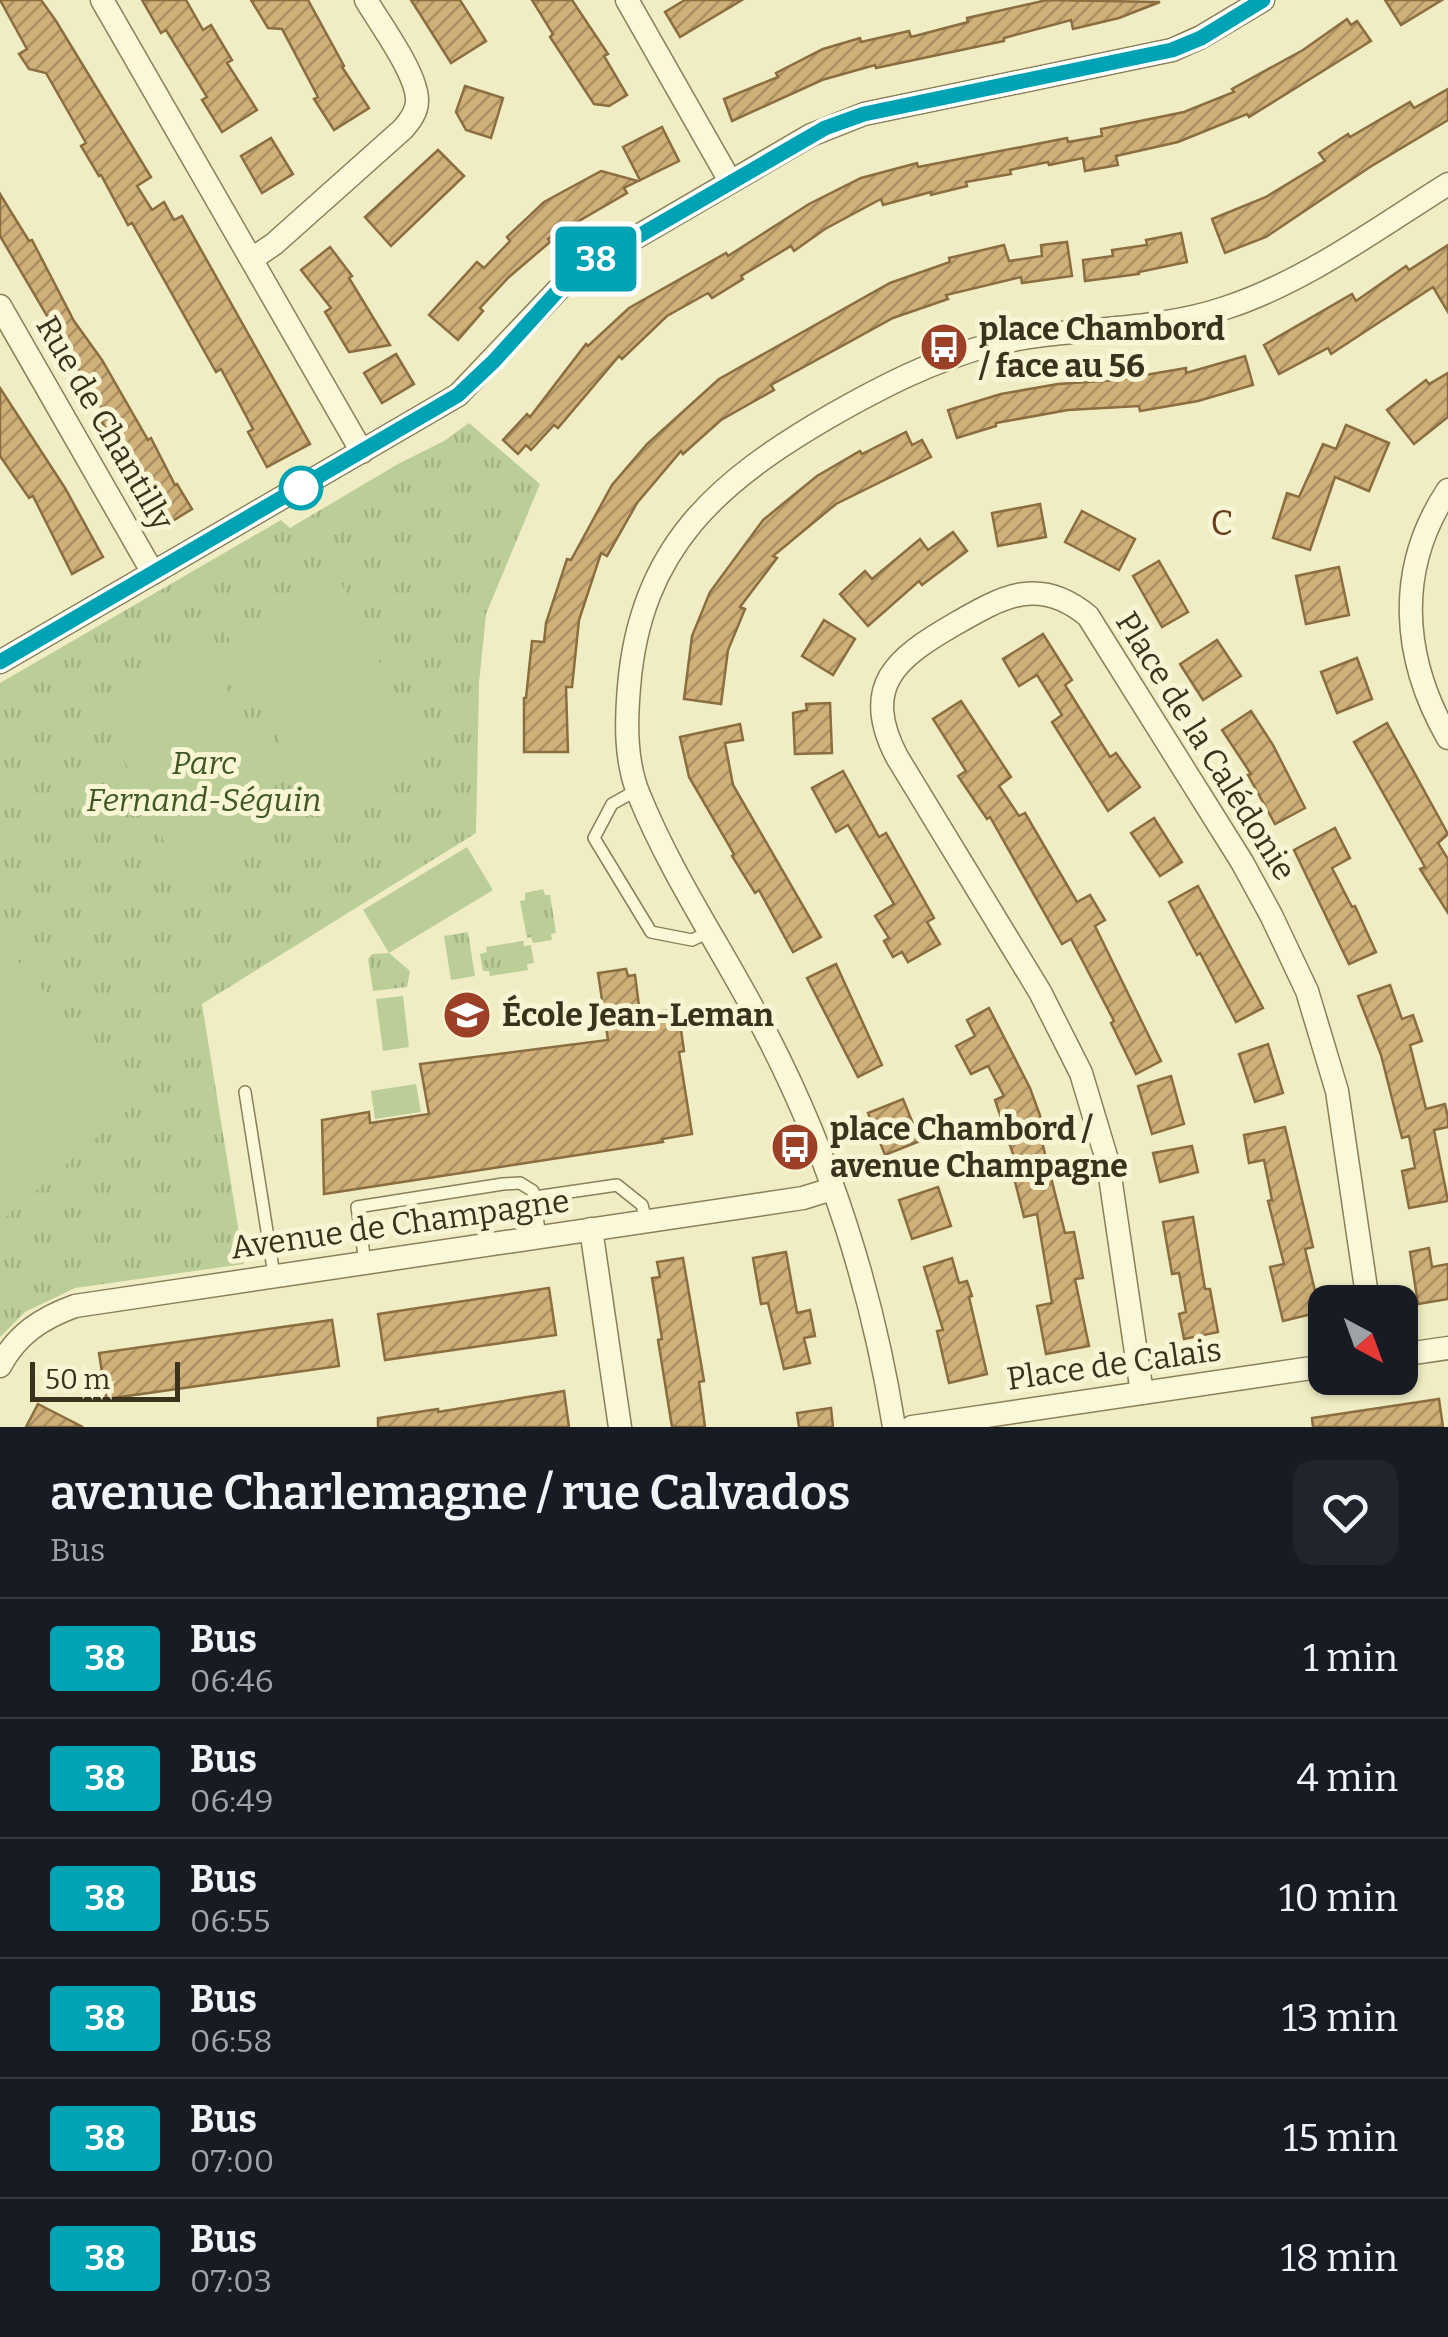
<!DOCTYPE html>
<html lang="en">
<head>
<meta charset="utf-8">
<style>
  body { margin:0; font-family:Bitter,serif; background:#20242c; color:#f1f3f6; height:100vh; display:flex; flex-direction:column; font-size:38px; white-space:nowrap }
  * { box-sizing:border-box; margin:0 }
  p { font-size:32px; color:#9ea1a6 }
  .icon { flex:none; width:55px; height:55px; fill:none; stroke:currentColor; stroke-width:2; stroke-linecap:round; stroke-linejoin:round }
  .map { position:relative; height:1427px; overflow:hidden }
  .side { display:flex; flex-direction:column; background:#171b24; flex:1 }
  .side>* { flex:none }
  .badge { padding:0 20px; border-radius:8px; font-size:35px; line-height:65px }
  .needle { width:65px; rotate:139deg }
  .tools { position:absolute; left:1308px; top:1285px; display:grid; gap:20px }
  .tools a { display:grid; place-items:center; width:110px; height:110px; border-radius:20px; background:#171b24; box-shadow:0 2px 8px #0004; font-size:50px }
  .scale { position:absolute; left:30px; bottom:25px; width:150px; box-sizing:border-box; padding-left:10px; border:5px solid #3b321e; border-top:0; font-size:28px; line-height:35px; white-space:nowrap; color:#3b321e; -webkit-text-stroke:8px #f7f5d4; paint-order:stroke }
  .map>.badge { position:absolute; translate:-50% -50%; box-shadow:0 0 0 5px #fff }
  .round { display:grid; place-items:center; flex:none; width:105px; height:105px; border-radius:20px; background:#20242c }
  .head { display:flex; align-items:center; justify-content:space-between; height:170px; padding:0 50px }
  h1 { font-size:48px; font-weight:600; line-height:75px }
  ul { padding:0; list-style:none }
  li { display:flex; align-items:center; gap:30px; height:120px; padding:0 50px; border-top:2px solid #363941 }
  li div { flex:1 }
  li b { display:block; font-size:38px }
  li em { font-style:normal }
  li .badge { min-width:110px; font-weight:700; text-align:center }
  .map>svg:first-child { display:block }
  .grass { fill:url(#grass-tufts) }
  .pitch { fill:#bcce97 }
  .building { fill:url(#building-hatch); stroke:#8b6e3f; stroke-width:2.5 }
  .lines { fill:none; stroke-linecap:round; stroke-linejoin:round }
  .lane-casing { stroke:#8b7f5a; stroke-width:14 }
  .street-casing { stroke:#8b7f5a; stroke-width:25 }
  .lane { stroke:#faf8d8; stroke-width:11 }
  .street { stroke:#faf8d8; stroke-width:22 }
  .line-casing { stroke:#fff; stroke-width:22 }
  .line { stroke:#00a3b4; stroke-width:15 }
  .stop-dot { fill:#fff; stroke:#00a3b4; stroke-width:5 }
  .labels { text-anchor:middle; dominant-baseline:central; stroke-width:10; stroke-linejoin:round; paint-order:stroke }
  .poi-label { font-size:32px; font-weight:bold; fill:#3b321e; stroke:#f7f5d4; text-anchor:start }
  .street-label { font-size:32px; fill:#3b321e; stroke:#f7f5d4 }
  .park-label { font-size:32px; font-style:italic; fill:#3f5824; stroke:#f7f5d4 }
  .neighbourhood-label { font-size:35px; letter-spacing:2.5px; fill:#693e1c; stroke:#f7f5d4 }
</style>
</head>
<body>
<div class="map">
<svg width="1448" height="1427" viewBox="0 0 1448 1427">
  <defs>
    <pattern id="grass-tufts" width="24" height="20" patternUnits="userSpaceOnUse" patternTransform="scale(2.5)"><rect width="24" height="20" fill="#bcce97"/><path d="M3 7l-1-3M5 7V3M7 7l1-3M15 17l-1-3M17 17v-4M19 17l1-3" fill="none" stroke="#a2b182"/></pattern>
    <pattern id="building-hatch" width="6" height="6" patternUnits="userSpaceOnUse" patternTransform="scale(2.5)"><rect width="6" height="6" fill="#cfb079"/><path d="M-1 1l2-2M0 6l6-6M5 7l2-2" fill="none" stroke="#a99063"/></pattern>
  </defs>
  <rect width="100%" height="100%" fill="#f0edc4"/>
  <g class="grass">
    <polygon points="469,423 540,484 486,614 479,683 476,833 202,1004 244,1264 75,1288 25,1312 0,1337 0,683 281,520 290,528 398,464 444,441"/>
    <polygon points="543,889 545,895 550,895 556,933 551,934 552,940 533,943 531,937 527,938 520,901 525,900 525,893"/>
    <polygon points="468,932 475,976 451,980 444,936"/>
    <polygon points="523,941 524,946 531,945 534,963 527,964 528,970 490,976 489,971 483,971 480,954 487,952 486,947"/>
    <polygon points="389,953 410,971 407,987 373,991 368,959 372,954"/>
  </g>
  <g class="pitch">
    <polygon points="339,579 426,757 314,812 227,634"/>
    <polygon points="206,646 293,824 182,878 95,701"/>
    <polygon points="467,847 493,890 389,953 363,910"/>
    <polygon points="0,941 139,1100 0,1222"/>
    <polygon points="403,996 409,1047 383,1051 376,999"/>
    <polygon points="416,1084 421,1112 375,1119 371,1091"/>
  </g>
  <g class="building">
    <polygon points="0,0 41,0 56,21 151,177 137,186 152,210 164,202 174,220 182,216 310,444 267,467 248,432 253,429 221,369 216,372 132,223 128,225 101,175 99,176 81,146 86,143 46,73 29,69 19,54 27,49"/>
    <polygon points="142,0 186,0 203,30 211,25 232,60 227,63 257,110 222,132 202,100 207,97 166,30 161,33"/>
    <polygon points="251,0 308,0 344,66 342,67 369,108 334,130 314,99 318,97 282,29 268,28"/>
    <polygon points="411,0 460,0 486,41 451,63"/>
    <polygon points="532,0 572,0 608,54 604,56 627,95 609,106 594,104 550,37 553,34"/>
    <polygon points="685,0 742,0 680,37 665,12"/>
    <polygon points="1047,0 1160,2 1119,18 1073,29 1071,20 1004,38 1004,41 876,68 875,65 822,80 732,121 724,99 778,77 776,73 823,49 860,38 861,42 909,31 911,37 968,22 967,18"/>
    <polygon points="1385,0 1442,0 1401,25"/>
    <polygon points="1347,19 1351,25 1357,21 1371,41 1249,117 1247,114 1178,142 1116,156 1118,165 1085,171 1083,158 1049,165 1048,162 1010,170 1011,174 966,182 967,186 931,195 931,192 883,205 881,199 825,229 794,251 791,246 741,276 743,279 712,298 708,293 667,316 622,359 619,356 558,428 554,425 531,450 526,445 518,454 503,440 527,414 530,417 586,344 588,346 629,308 726,253 728,256 809,204 861,178 917,163 918,167 1067,138 1068,142 1102,136 1101,129 1184,112 1234,92 1232,89 1303,50"/>
    <polygon points="465,86 503,98 491,138 466,130 456,112"/>
    <polygon points="1448,89 1448,120 1370,167 1266,237 1225,253 1212,219 1266,197 1325,161 1319,153 1348,134 1350,137 1410,102 1414,108"/>
    <polygon points="662,127 679,161 640,180 623,147"/>
    <polygon points="271,138 293,174 262,193 241,156"/>
    <polygon points="438,150 464,176 391,246 365,217"/>
    <polygon points="601,171 638,181 624,188 627,193 548,239 550,242 509,277 480,308 483,311 458,340 429,315 477,262 484,268 510,241 507,237 544,202"/>
    <polygon points="0,194 29,241 32,240 74,321 102,360 148,440 151,438 175,485 177,484 192,509 166,525 118,438 114,441 97,415 103,411 0,236"/>
    <polygon points="1181,233 1187,262 1139,272 1139,274 1085,281 1083,260 1113,256 1112,250 1147,245 1146,240"/>
    <polygon points="1067,242 1072,276 1022,283 1021,277 946,295 948,299 893,318 771,385 774,390 721,420 683,454 681,451 637,503 607,556 601,553 579,620 572,687 566,687 568,752 524,752 524,698 526,698 532,641 544,642 546,623 567,559 571,560 612,485 647,444 719,379 890,283 950,262 949,258 1004,245 1009,261 1042,256 1041,245"/>
    <polygon points="1448,245 1448,312 1433,287 1331,354 1328,348 1279,374 1264,345 1352,294 1356,301 1406,266 1409,270"/>
    <polygon points="330,247 352,276 349,278 390,345 349,352 325,312 331,308 301,270"/>
    <polygon points="396,354 414,384 382,403 364,373"/>
    <polygon points="1245,356 1253,385 1198,401 1140,411 1139,406 1068,410 996,423 996,426 957,438 948,410 1001,394 1058,384 1116,380 1186,368 1186,373"/>
    <polygon points="1448,373 1448,417 1414,444 1387,410 1426,380 1429,384"/>
    <polygon points="0,388 65,488 103,557 72,574 33,496 29,498 0,456"/>
    <polygon points="1346,425 1389,443 1369,491 1335,477 1310,550 1273,538 1287,493 1299,497 1323,444 1336,449"/>
    <polygon points="906,432 912,445 922,440 931,457 836,504 773,556 777,558 740,607 745,609 728,650 721,704 684,699 692,636 710,592 763,520 817,476 860,451 862,454"/>
    <polygon points="1040,504 1046,537 998,546 992,513"/>
    <polygon points="1082,511 1135,539 1119,570 1065,542"/>
    <polygon points="953,532 967,551 922,585 919,581 868,626 840,594 865,571 872,579 920,539 928,550"/>
    <polygon points="1159,561 1188,612 1162,627 1133,576"/>
    <polygon points="1339,567 1349,615 1306,624 1296,576"/>
    <polygon points="824,620 855,639 833,675 802,656"/>
    <polygon points="1043,634 1072,680 1065,685 1110,757 1116,753 1140,787 1108,811 1052,722 1062,715 1037,675 1019,686 1003,659"/>
    <polygon points="1217,640 1241,676 1203,700 1180,664"/>
    <polygon points="1357,658 1372,699 1337,713 1321,672"/>
    <polygon points="961,701 1011,777 999,786 1019,816 1025,813 1077,902 1090,895 1105,920 1095,926 1161,1061 1136,1074 1111,1023 1114,1021 1071,939 1062,944 990,817 987,819 958,776 966,771 933,719"/>
    <polygon points="830,703 832,753 795,754 793,713 807,710 806,704"/>
    <polygon points="1251,711 1273,745 1305,808 1275,824 1248,775 1251,774 1222,730"/>
    <polygon points="1387,723 1448,834 1438,843 1448,859 1448,913 1420,869 1425,867 1354,742"/>
    <polygon points="740,724 743,740 725,743 733,785 821,937 793,952 759,890 755,893 732,856 734,854 689,777 680,737"/>
    <polygon points="843,771 879,837 886,833 934,918 927,922 940,944 908,962 902,952 893,957 884,941 889,938 875,916 894,904 848,825 836,832 812,788"/>
    <polygon points="1154,818 1182,862 1160,876 1131,833"/>
    <polygon points="1335,828 1350,858 1332,868 1352,907 1355,906 1376,952 1349,964 1294,850"/>
    <polygon points="1198,886 1263,1008 1236,1022 1200,953 1197,955 1169,902"/>
    <polygon points="836,964 882,1065 858,1077 807,978"/>
    <polygon points="626,969 628,976 635,975 640,1014 678,1009 684,1051 679,1052 692,1134 662,1139 663,1142 324,1194 322,1120 369,1112 370,1123 429,1114 420,1064 608,1040 598,973"/>
    <polygon points="1390,985 1402,1019 1413,1015 1422,1041 1410,1045 1426,1109 1445,1104 1448,1118 1448,1127 1434,1130 1448,1201 1409,1208 1402,1171 1415,1168 1409,1136 1402,1138 1381,1055 1358,996"/>
    <polygon points="989,1008 1030,1088 1046,1132 1040,1134 1065,1233 1074,1232 1083,1278 1075,1279 1089,1346 1046,1354 1037,1306 1052,1303 1037,1214 1024,1217 1012,1170 1018,1169 995,1100 1004,1096 988,1066 971,1074 956,1046 975,1036 967,1020"/>
    <polygon points="1268,1044 1283,1093 1255,1102 1239,1054"/>
    <polygon points="1171,1076 1184,1124 1152,1134 1138,1086"/>
    <polygon points="903,1099 920,1141 885,1155 868,1113"/>
    <polygon points="1285,1127 1313,1247 1305,1249 1320,1312 1283,1321 1270,1267 1284,1264 1268,1201 1272,1200 1264,1160 1249,1163 1244,1135"/>
    <polygon points="1192,1146 1198,1172 1160,1182 1153,1153"/>
    <polygon points="938,1187 951,1226 912,1239 899,1200"/>
    <polygon points="1193,1217 1205,1289 1210,1289 1218,1332 1184,1339 1179,1314 1186,1312 1179,1273 1172,1274 1163,1222"/>
    <polygon points="1429,1248 1432,1267 1448,1264 1448,1299 1418,1304 1410,1252"/>
    <polygon points="786,1252 797,1313 810,1310 815,1336 804,1338 810,1363 784,1369 768,1303 761,1304 753,1258"/>
    <polygon points="683,1258 704,1381 699,1382 705,1427 672,1427 658,1340 662,1339 652,1278 660,1277 657,1262"/>
    <polygon points="952,1258 959,1283 967,1281 972,1296 969,1297 987,1374 949,1383 937,1331 943,1330 924,1267"/>
    <polygon points="549,1288 556,1335 385,1360 378,1314"/>
    <polygon points="332,1320 339,1366 106,1399 99,1353"/>
    <polygon points="564,1391 569,1427 378,1427 378,1418 438,1409 438,1412"/>
    <polygon points="1439,1399 1443,1427 1313,1427 1312,1418"/>
    <polygon points="38,1404 83,1427 26,1427"/>
    <polygon points="831,1408 833,1427 799,1427 797,1413"/>
  </g>
  <g class="lines">
    <g class="lane-casing">
      <g id="lane">
        <polyline points="637,790 612,804 594,838 651,932 692,940 711,931"/>
        <polyline points="245,1092 274,1275"/>
        <polyline points="535,1197 617,1185 642,1205 646,1220"/>
        <polyline points="365,1262 357,1207 503,1184 520,1183 533,1191 540,1236"/>
      </g>
    </g>
    <g class="street-casing">
      <g id="street">
        <polyline points="102,0 362,452"/>
        <polyline points="627,0 730,181"/>
        <path d="M252,259L274,244L403,129C410,121 417,112 417,101C418,75 380,24 366,0"/>
        <polyline points="0,306 153,573"/>
        <path d="M1448,490C1395,569 1402,658 1448,738"/>
        <polyline points="0,662 458,395 573,274 811,135 864,114 1172,50 1201,37 1263,0"/>
        <polyline points="591,1229 620,1427"/>
        <polyline points="1400,1355 1448,1348"/>
        <path d="M0,1366C17,1334 42,1318 75,1306L803,1198L832,1189"/>
        <path d="M1142,1393L1108,1163L1081,1073L1040,992L897,757C860,686 896,658 955,624C1002,597 1039,575 1088,616L1242,862L1271,915L1307,991L1337,1091L1368,1302"/>
        <path d="M894,1427C873,1293 830,1157 768,1037C727,956 673,879 639,795C625,761 626,722 629,687C640,547 718,481 832,415C883,386 934,360 990,345C1068,325 1148,334 1225,308C1305,282 1376,229 1448,184"/>
        <polyline points="912,1427 1325,1366"/>
      </g>
    </g>
    <use href="#lane" class="lane"/>
    <use href="#street" class="street"/>
  </g>
  <g class="lines">
    <g class="line-casing">
      <polyline id="line" points="0,662 458,395 494,361 573,274 825,128 864,114 1172,50 1201,38 1263,0"/>
    </g>
    <use href="#line" class="line"/>
  </g>
  <defs>
    <g id="bus-disc" transform="scale(2.5)"><circle r="9.5" fill="#9c4127" stroke="#f7f5d4"/><path d="M-5-6H5V4H4V6H2V4H-2V6H-4V4H-5ZM-3.5-4V0h7V-4ZM-3.5 1.2v1.5H-2V1.2ZM2 1.2v1.5H3.5V1.2Z" fill="#fff"/></g>
    <g id="school-disc" transform="scale(2.5)"><circle r="9.5" fill="#9c4127" stroke="#f7f5d4"/><path d="M0-5L7-2L0 1L-7-2ZM-4 1L0 2.5L4 1V4Q0 6-4 4Z" fill="#fff"/></g>
  </defs>
  <g fill-rule="evenodd">
    <use href="#bus-disc" x="944" y="347"/>
    <use href="#school-disc" x="467" y="1015"/>
    <use href="#bus-disc" x="795" y="1147"/>
  </g>
  <circle class="stop-dot" cx="301" cy="488" r="20"/>
  <g class="labels">
    <g class="poi-label">
      <text x="979" y="329">place Chambord<tspan x="979" dy="37">/ face au 56</tspan></text>
      <text x="502" y="1015">École Jean-Leman</text>
      <text x="830" y="1129">place Chambord /<tspan x="830" dy="37">avenue Champagne</tspan></text>
    </g>
    <g class="street-label">
      <text transform="translate(105 423) rotate(60)">Rue de Chantilly</text>
      <text transform="translate(1206 746) rotate(58)">Place de la Calédonie</text>
      <text transform="translate(400 1224) rotate(-8)">Avenue de Champagne</text>
      <text transform="translate(1114 1364) rotate(-8)">Place de Calais</text>
    </g>
    <g class="park-label">
      <text x="204" y="763">Parc<tspan x="204" dy="37">Fernand-Séguin</tspan></text>
    </g>
    <g class="neighbourhood-label">
      <text x="1223" y="523">C</text>
    </g>
  </g>
</svg>
<div class="tools">
<a><svg class="needle" viewBox="-14 -14 28 28"><path d="M0-13l5 13h-10z" fill="#e53935"/><path d="M0 13l5-13h-10z" fill="#9ea1a6"/></svg></a>
</div>
<div class="scale">50 m</div>
<b class="badge" style="left:596px;top:259px;background:#00a3b4;color:#fff">38</b>
</div>
<section class="side">
<div class="head"><div><h1>avenue Charlemagne / rue Calvados</h1><p>Bus</p></div><a class="round"><svg class="icon" aria-label="heart" viewBox="0 0 24 24"><path d="M12 20l-8-8c-3-5 5-10 8-4 3-6 11-1 8 4z"/></svg></a></div>
<ul>
<li><span class="badge" style="background:#00a3b4;color:#fff">38</span><div><b>Bus</b><p>06:46</p></div><em>1 min</em></li>
<li><span class="badge" style="background:#00a3b4;color:#fff">38</span><div><b>Bus</b><p>06:49</p></div><em>4 min</em></li>
<li><span class="badge" style="background:#00a3b4;color:#fff">38</span><div><b>Bus</b><p>06:55</p></div><em>10 min</em></li>
<li><span class="badge" style="background:#00a3b4;color:#fff">38</span><div><b>Bus</b><p>06:58</p></div><em>13 min</em></li>
<li><span class="badge" style="background:#00a3b4;color:#fff">38</span><div><b>Bus</b><p>07:00</p></div><em>15 min</em></li>
<li><span class="badge" style="background:#00a3b4;color:#fff">38</span><div><b>Bus</b><p>07:03</p></div><em>18 min</em></li>
</ul>
</section>
</body>
</html>
